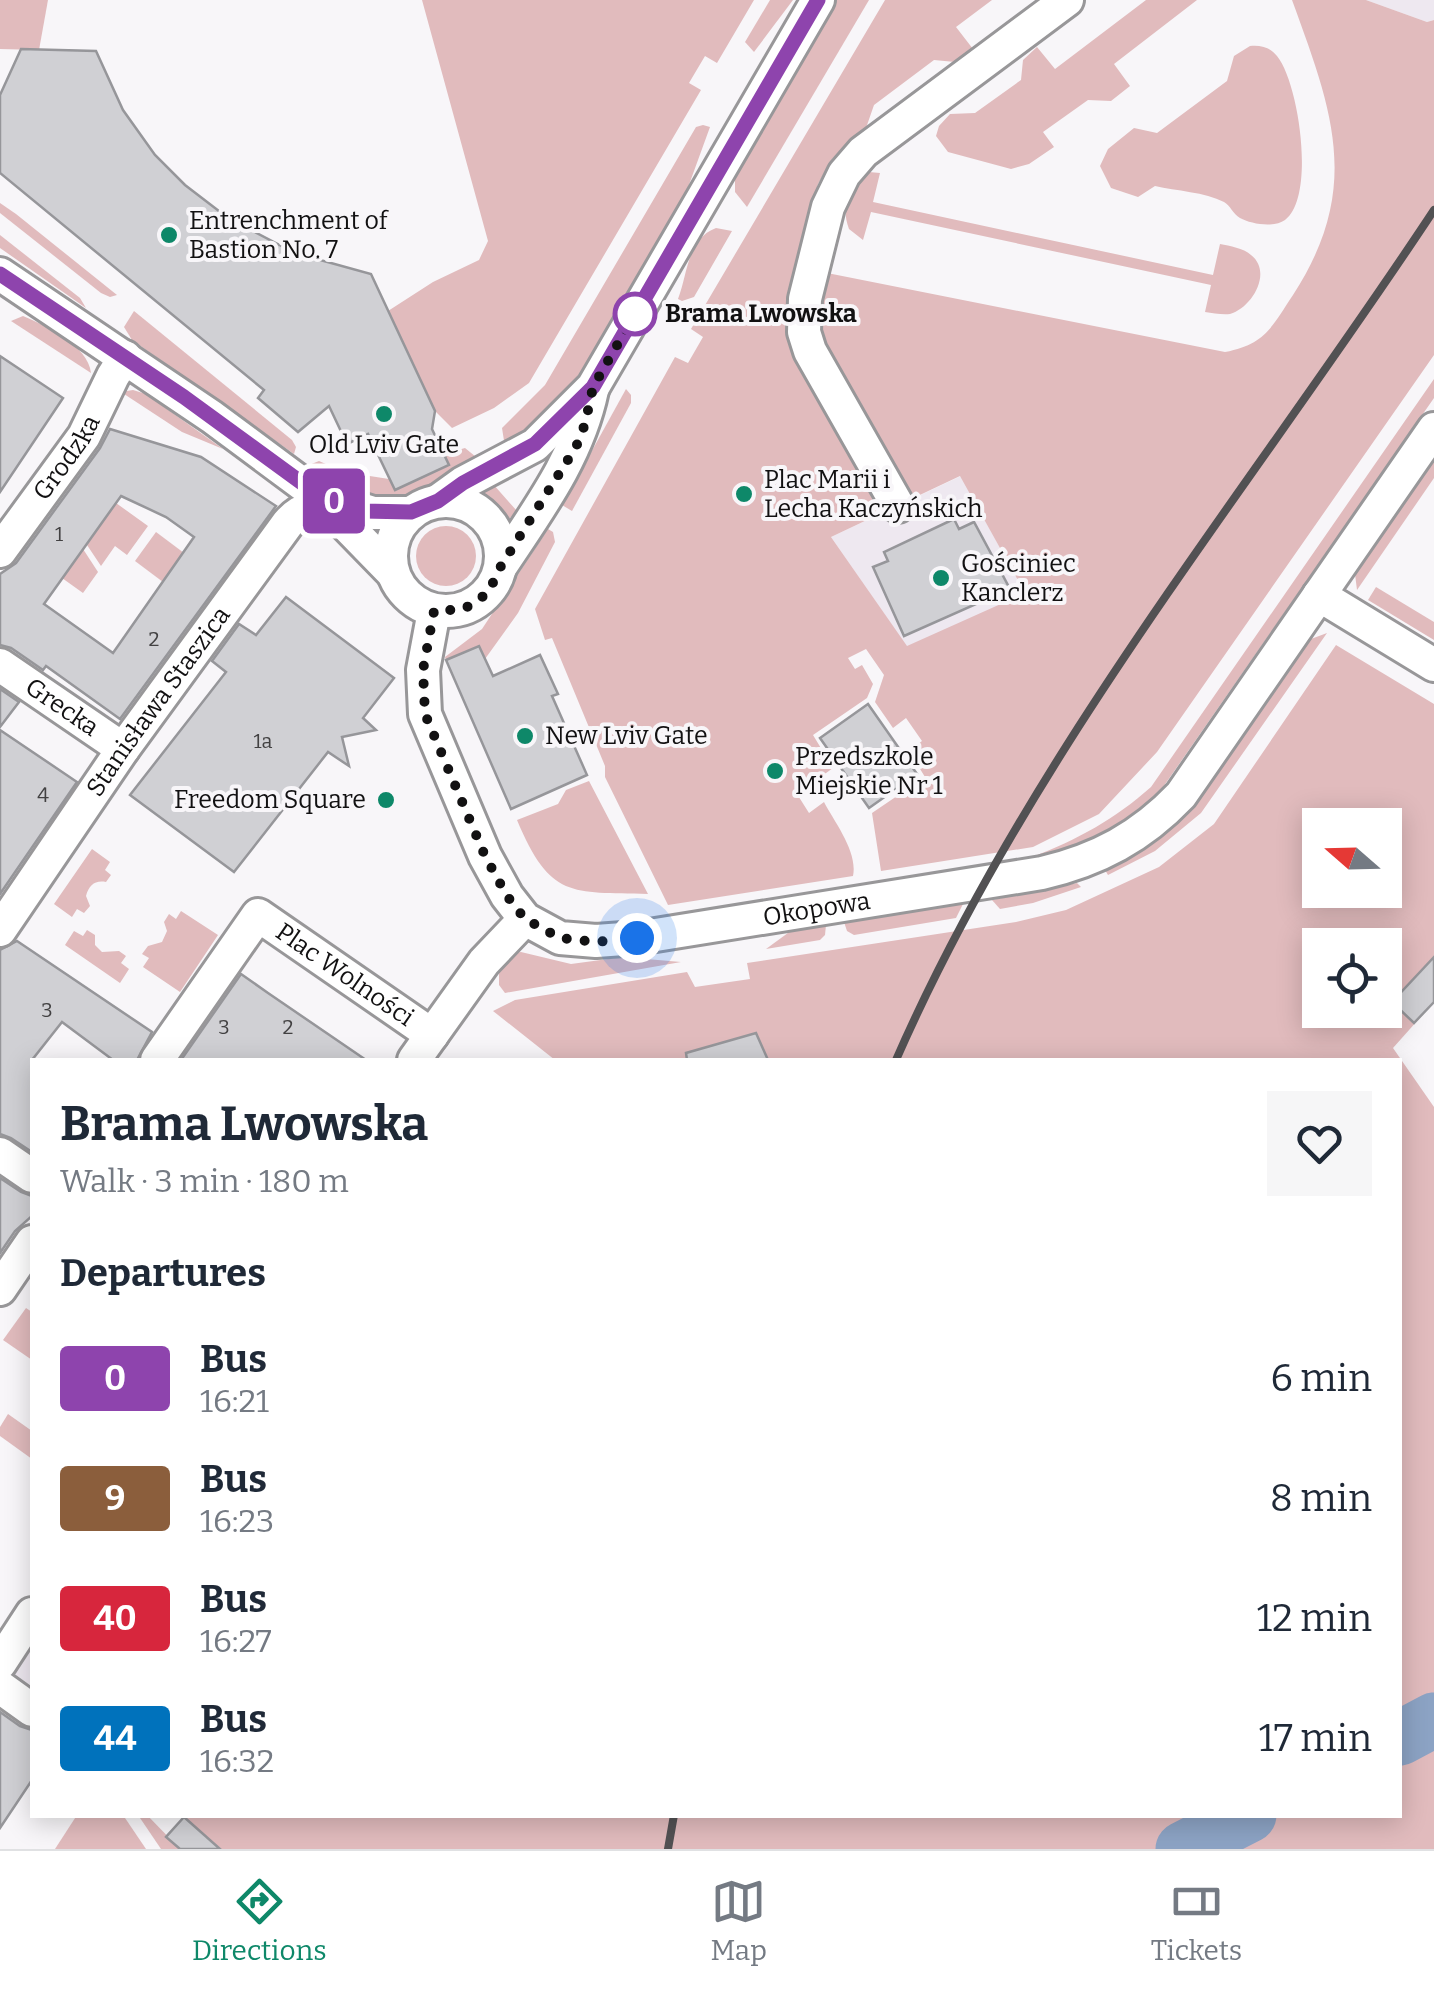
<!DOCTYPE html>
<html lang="en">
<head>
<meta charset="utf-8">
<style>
  body { margin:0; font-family:Bitter,serif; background:#f6f6f7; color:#1f2937; height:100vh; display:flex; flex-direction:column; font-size:38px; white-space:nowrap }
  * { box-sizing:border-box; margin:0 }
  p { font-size:32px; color:#747a83 }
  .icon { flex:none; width:55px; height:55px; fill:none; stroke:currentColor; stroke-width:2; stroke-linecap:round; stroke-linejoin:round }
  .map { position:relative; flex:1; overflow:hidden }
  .panel { position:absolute; left:30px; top:1058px; width:1372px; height:760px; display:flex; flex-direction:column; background:#fff; border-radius:0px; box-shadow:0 5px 25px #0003 }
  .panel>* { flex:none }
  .badge { padding:0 20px; border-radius:8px; font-size:35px; line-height:65px }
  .needle { width:65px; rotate:290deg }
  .controls { position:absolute; left:1302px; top:808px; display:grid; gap:20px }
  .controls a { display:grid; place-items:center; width:100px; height:100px; border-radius:0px; background:#fff; box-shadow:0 5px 25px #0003; font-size:50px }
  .you { position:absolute; width:50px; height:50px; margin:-25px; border:8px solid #fff; border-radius:50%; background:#1a73e8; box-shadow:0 0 0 15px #1a73e833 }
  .map>.badge { position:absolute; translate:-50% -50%; box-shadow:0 0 0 5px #fff }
  h2 { padding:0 30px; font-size:38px; line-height:90px }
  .round { display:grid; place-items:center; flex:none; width:105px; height:105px; border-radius:0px; background:#f6f6f7 }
  .overview { display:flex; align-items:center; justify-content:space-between; height:170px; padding:0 30px }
  h1 { font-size:48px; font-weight:700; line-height:75px }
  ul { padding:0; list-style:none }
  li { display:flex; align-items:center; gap:30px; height:120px; padding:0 30px }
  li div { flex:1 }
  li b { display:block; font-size:38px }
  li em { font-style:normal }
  li .badge { min-width:110px; font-weight:700; text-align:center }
  .menu { display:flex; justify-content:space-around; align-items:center; height:140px; border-top:2px solid #e0e1e3; background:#fff; font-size:28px; color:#747a83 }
  .menu a { display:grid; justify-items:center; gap:5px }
  .menu .current { color:#0e8869 }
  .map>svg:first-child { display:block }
  .built { fill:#eee8f0 }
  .green { fill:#e1bbbd; fill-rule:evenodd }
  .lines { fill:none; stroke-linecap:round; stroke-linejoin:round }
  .river { stroke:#8ca3c4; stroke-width:55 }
  .building { fill:#d0d0d4; stroke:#96969a; stroke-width:2.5; fill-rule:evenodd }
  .minor-casing { stroke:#989799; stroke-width:38 }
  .minor { stroke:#fff; stroke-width:32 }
  .rail { stroke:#525153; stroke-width:8 }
  .line-casing { stroke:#fff; stroke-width:22 }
  .line { stroke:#8e44ad; stroke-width:15 }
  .walk { stroke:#121112; stroke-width:10; stroke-dasharray:0 18 }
  .poi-dot { fill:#0e8869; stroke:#f8f6f9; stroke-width:4 }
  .stop-dot { fill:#fff; stroke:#8e44ad; stroke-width:5 }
  .labels { text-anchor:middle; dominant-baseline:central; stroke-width:8; stroke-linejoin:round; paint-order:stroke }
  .number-label { font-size:20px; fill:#424142 }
  .poi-label { font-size:25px; fill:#121112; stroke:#f8f6f9; text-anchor:start }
  .stop-label { font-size:25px; font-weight:bold; fill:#121112; stroke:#f8f6f9; text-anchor:start }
  .street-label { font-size:25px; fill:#121112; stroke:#f8f6f9 }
</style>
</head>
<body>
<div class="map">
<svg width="1434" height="1849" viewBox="0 0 1434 1849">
  <rect width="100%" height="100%" fill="#f8f6f9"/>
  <g class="built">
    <polygon points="1366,0 1434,0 1434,20 1427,22"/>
    <polygon points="961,476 1025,594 907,647 831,537"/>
    <polygon points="32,1639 32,1686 10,1671"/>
  </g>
  <g class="green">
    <polygon points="0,0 48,0 39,50 0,49"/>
    <polygon points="422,0 754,0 717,63 705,56 689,83 701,90 529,383 494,408 452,428 435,411 388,311 433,282 479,260 488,241"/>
    <polygon points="770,0 793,0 754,52 745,42"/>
    <polygon points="837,0 869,0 747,207 735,192 735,174"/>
    <path d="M885,0H992L956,27L973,49L955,62L934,60L874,105L866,128L832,159L818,184L797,267L1225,352C1265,344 1271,328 1293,295C1363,187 1332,110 1292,0H1366L1427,22L1434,20V355L1157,752L1099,814L1033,847L881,871L872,813L925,777L909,751L922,741L906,718L893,728L875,702L884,675L866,649L848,658L855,669L862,665L873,684L867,698L813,735L833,768L797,794L809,813L824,802C835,823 858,852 853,876L668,905L605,777V766L552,638L545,640L535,609L675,357L688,363L703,337L691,329ZM960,476L1025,593L907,646L831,537Z"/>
    <polygon points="1146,0 1197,0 1114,64 1130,86 1111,101 1088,100 1043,132 1054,147 1029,164 1011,169 948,152 936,136 939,126 950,114 975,113 1021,80 1023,60 1037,47 1055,69"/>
    <path d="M1250,46C1260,45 1270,47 1277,56C1299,83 1316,197 1285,220C1274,228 1251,224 1240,218C1233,214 1230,205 1224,202C1205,192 1176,191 1155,186L1138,197L1111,188L1100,166L1108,149L1134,128L1157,133L1227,81L1234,56Z"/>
    <polygon points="703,125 710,127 686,193 580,377 525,433 505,447 502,428 545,385 696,127"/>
    <path d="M869,172L880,173L873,202L1213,275L1220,244C1230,246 1243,248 1251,255C1273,272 1252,308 1230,314C1222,315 1213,313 1205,312L1211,285L871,212L863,240L849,229C840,205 849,186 869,172Z"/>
    <polygon points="0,203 16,214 117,295 110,297 101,293 0,213"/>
    <path d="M716,228L732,231L694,297L682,301L678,299C688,273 687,239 716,228Z"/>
    <polygon points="0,235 80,298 86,308 0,248"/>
    <polygon points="134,311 292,440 296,447 294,454 132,340 124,327"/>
    <path d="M23,316C47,326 88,346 91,373L11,321Z"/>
    <path d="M1434,379V398L1161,790C1124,824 1083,849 1032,857C1077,840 1115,819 1151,787Z"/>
    <polygon points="626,389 631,395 631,403 572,511 562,505"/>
    <polygon points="133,390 146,394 223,449 182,432 121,392"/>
    <path d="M465,448L481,461C434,485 394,516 341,489C330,484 319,473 309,465L319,461L344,472L389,479L395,490L449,465L444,454Z"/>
    <polygon points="1434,458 1434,478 1357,590 1355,574"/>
    <polygon points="493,484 517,511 507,521 498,505 482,494 482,490"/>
    <polygon points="116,503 148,526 127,555 115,546 101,566 87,545"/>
    <circle cx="446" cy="556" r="30"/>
    <polygon points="548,529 553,532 555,542 518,613 485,659 446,660 445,657 482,629"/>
    <polygon points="156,532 184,553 163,582 135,561"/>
    <polygon points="83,549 98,572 83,593 62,578"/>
    <polygon points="1376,587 1434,622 1434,640 1368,600"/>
    <polygon points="1327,633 1201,813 1155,851 1108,875 1105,870 1148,846 1194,807 1311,639"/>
    <path d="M1336,645L1434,704V1002L1393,1048L1434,1107V1849H220L182,1815H1400V1060H555L493,1011L515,1000L687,972L695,987L750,979L747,963L1016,922L1066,910L1159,867L1214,824ZM1320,825H1385V890H1320ZM1320,945H1385V1010H1320Z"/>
    <path d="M589,781L648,894C571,892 550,899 517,820L558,804L566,790Z"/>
    <path d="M92,849L110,862L105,870L111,875L106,882C95,880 89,885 86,896L90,906L84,913L77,909L72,917L54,904Z"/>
    <polygon points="1077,883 1081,887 1033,903 1000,909 992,900"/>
    <polygon points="963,904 956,918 854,935 847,931 844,922"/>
    <polygon points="181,911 218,935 180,992 143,967 149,958 142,954 148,946 162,942 167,931 164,922 169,914 176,919"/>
    <polygon points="826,925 825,935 820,940 766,949 792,930"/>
    <polygon points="87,930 95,935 95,945 102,952 119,951 126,956 121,963 129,969 120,983 65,945 74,931 83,936"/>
    <polygon points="521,952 571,964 623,957 681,962 505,993 499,985 499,969 514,953"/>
    <polygon points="26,1308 32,1312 32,1360 3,1340"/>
    <polygon points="8,1414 32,1431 32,1459 0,1436 0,1427"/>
    <polygon points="77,1815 123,1815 146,1849 55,1849"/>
    <polygon points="138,1815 147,1815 180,1849 161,1849"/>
  </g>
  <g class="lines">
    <g class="river">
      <polyline points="1400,1738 1434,1720"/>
      <polyline points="1183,1849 1249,1815"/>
    </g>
  </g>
  <g class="building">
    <polygon points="21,49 96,51 123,110 155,155 185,185 228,218 295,253 371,274 435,411 432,429 449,465 395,490 368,434 347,444 329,406 298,432 258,398 264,390 0,173 0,95"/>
    <polygon points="0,356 63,398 0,492"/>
    <path d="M110,429L201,457L276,506L120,719L46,666L43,670L11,648L0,645V574L16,563L100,448ZM121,496L166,517L194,537L113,653L44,604Z"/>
    <polygon points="954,519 959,529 974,522 1010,589 904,636 873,567 888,561 884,552"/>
    <polygon points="286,597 394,678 363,718 376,730 342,737 349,766 328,752 234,872 130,795 226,672 212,661 239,624 256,635"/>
    <polygon points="479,646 493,676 540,655 558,694 552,696 587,775 511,809 446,660"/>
    <polygon points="0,689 19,702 0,727"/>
    <polygon points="868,704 917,774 869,808 820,738"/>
    <polygon points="0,730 77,782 0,894"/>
    <polygon points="17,941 152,1032 137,1060 113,1060 62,1022 32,1060 32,1152 11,1138 0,1134 0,950"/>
    <polygon points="1434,957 1434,1002 1414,1023 1392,1002"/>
    <polygon points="241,974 268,993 366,1060 181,1060"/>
    <polygon points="756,1033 768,1060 687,1060 686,1053"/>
    <polygon points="0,1178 21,1192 32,1196 32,1216 15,1231 0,1253"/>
    <polygon points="0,1712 20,1726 32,1730 32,1780 0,1828"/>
    <polygon points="184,1817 220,1849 180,1849 166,1837"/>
  </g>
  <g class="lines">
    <g class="minor-casing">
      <g id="minor">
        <polyline points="0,274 212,417 317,495 392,572"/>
        <polyline points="326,498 373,513 411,513"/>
        <circle cx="446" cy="556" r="55"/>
        <polyline points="438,501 463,483 535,445 593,387 818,0"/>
        <polyline points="898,506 810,351 804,332 805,299 828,207 844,174 863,152 1067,0"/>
        <path id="s1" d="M0,551L84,436L113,376L125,357"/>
        <path d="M501,566C538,510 578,457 592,390"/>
        <polyline points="1319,595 1434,665"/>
        <path id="s2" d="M434,611L423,670L425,714L485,856L507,896L525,919L560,938L596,941L637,938L1042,873C1098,860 1141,837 1181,795L1434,429"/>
        <path id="s3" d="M0,665L123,749"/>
        <path id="s4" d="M0,930L123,749L288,523C303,506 315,506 335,513"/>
        <path id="s5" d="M157,1060L258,915L432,1035"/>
        <polyline points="414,1060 484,962 525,919"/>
        <polyline points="0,1154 32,1176"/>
        <polyline points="0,1289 32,1242"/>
        <polyline points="0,1663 32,1614"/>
        <polyline points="0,1687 32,1710"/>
      </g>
    </g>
    <use href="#minor" class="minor"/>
    <g class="rail">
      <path d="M896,1060C1031,752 1250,489 1434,210"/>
      <polyline points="668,1849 674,1815"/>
    </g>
  </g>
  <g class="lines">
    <g class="line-casing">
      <polyline id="line" points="0,274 184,397 317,494 363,511 411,512 438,501 463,483 535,444 593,387 818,0"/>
    </g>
    <use href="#line" class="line"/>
    <polyline class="walk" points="635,314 593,387 585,424 576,447 501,566 488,593 464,609 434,611 423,670 425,714 485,856 507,896 525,919 560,938 596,942 637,938"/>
  </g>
  <g class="poi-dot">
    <circle cx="169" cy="235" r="10"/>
    <circle cx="384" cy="414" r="10"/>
    <circle cx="744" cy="494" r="10"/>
    <circle cx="941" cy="578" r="10"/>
    <circle cx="525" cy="736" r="10"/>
    <circle cx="775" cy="771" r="10"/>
    <circle cx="386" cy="800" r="10"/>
  </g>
  <circle class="stop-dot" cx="635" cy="314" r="20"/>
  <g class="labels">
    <g class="number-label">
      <text x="59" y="534">1</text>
      <text x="154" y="639">2</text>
      <text x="263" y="741">1a</text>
      <text x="43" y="795">4</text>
      <text x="47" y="1010">3</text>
      <text x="224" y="1027">3</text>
      <text x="288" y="1027">2</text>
    </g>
    <g class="poi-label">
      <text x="189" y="221">Entrenchment of<tspan x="189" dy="29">Bastion No. 7</tspan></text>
      <text x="384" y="445" text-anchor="middle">Old Lviv Gate</text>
      <text x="764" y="480">Plac Marii i<tspan x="764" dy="29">Lecha Kaczyńskich</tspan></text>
      <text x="961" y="564">Gościniec<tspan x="961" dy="29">Kanclerz</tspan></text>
      <text x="545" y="736">New Lviv Gate</text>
      <text x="795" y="757">Przedszkole<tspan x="795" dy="29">Miejskie Nr 1</tspan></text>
      <text x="366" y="800" text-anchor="end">Freedom Square</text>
    </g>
    <g class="stop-label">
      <text x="665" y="314">Brama Lwowska</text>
    </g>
    <g class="street-label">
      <text stroke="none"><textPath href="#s1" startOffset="115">Grodzka</textPath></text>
      <text stroke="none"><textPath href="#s4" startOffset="278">Stanisława Staszica</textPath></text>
      <text stroke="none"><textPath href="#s3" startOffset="75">Grecka</textPath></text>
      <text stroke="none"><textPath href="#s2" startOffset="632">Okopowa</textPath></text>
      <text stroke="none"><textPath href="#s5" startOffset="282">Plac Wolności</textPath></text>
    </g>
  </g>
</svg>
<div class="controls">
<a><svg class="needle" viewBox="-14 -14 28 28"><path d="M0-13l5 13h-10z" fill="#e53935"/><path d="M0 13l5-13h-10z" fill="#747a83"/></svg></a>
<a><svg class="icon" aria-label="locate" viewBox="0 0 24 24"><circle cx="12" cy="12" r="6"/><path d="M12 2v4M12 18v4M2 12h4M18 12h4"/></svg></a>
</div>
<div class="you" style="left:637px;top:938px"></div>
<b class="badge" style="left:334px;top:501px;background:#8e44ad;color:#fff">0</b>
<section class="panel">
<div class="overview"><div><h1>Brama Lwowska</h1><p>Walk · 3 min · 180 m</p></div><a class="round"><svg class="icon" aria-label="heart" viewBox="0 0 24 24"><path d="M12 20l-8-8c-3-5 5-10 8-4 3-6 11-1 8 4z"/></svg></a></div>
<h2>Departures</h2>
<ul>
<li><span class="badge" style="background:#8e44ad;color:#fff">0</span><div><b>Bus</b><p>16:21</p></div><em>6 min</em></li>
<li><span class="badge" style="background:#8b5e3c;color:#fff">9</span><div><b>Bus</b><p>16:23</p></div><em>8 min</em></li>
<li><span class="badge" style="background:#d7263d;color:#fff">40</span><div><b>Bus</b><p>16:27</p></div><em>12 min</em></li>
<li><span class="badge" style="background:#0072bc;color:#fff">44</span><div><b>Bus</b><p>16:32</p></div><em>17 min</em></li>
</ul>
</section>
</div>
<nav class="menu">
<a class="current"><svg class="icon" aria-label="directions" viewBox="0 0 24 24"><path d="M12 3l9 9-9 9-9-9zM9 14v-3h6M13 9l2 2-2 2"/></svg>Directions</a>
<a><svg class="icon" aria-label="map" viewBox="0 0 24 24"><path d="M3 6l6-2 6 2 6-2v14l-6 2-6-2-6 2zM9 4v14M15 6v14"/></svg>Map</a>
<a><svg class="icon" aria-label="tickets" viewBox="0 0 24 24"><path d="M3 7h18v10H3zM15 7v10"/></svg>Tickets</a>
</nav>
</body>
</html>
